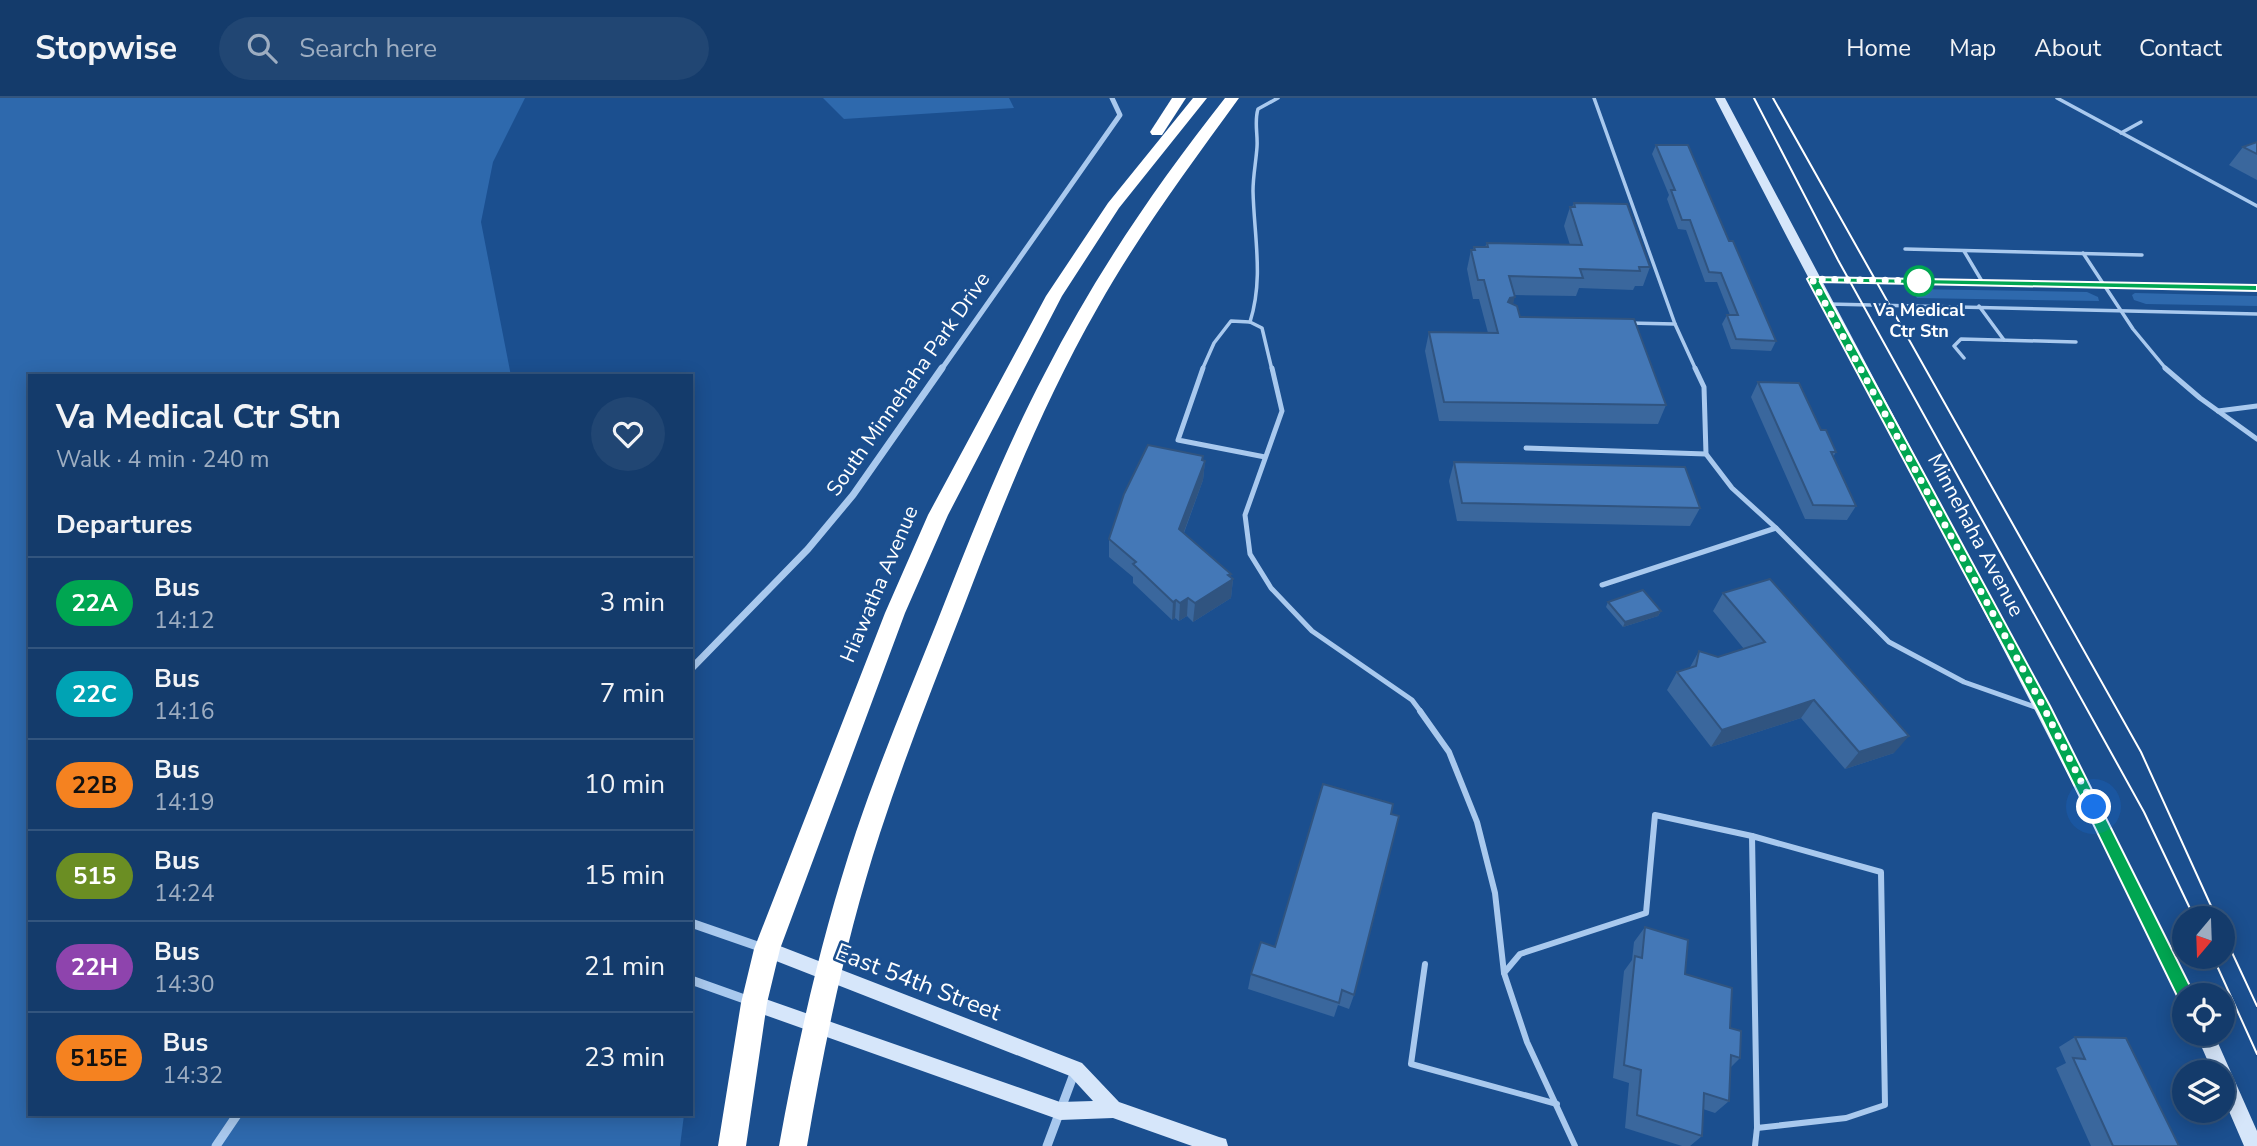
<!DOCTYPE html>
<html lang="en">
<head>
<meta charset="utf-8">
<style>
  body { margin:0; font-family:"Nunito Sans",sans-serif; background:#214673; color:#f1f3f6; height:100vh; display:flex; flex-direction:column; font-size:26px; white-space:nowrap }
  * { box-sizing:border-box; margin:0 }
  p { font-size:23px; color:#9dadc1 }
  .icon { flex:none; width:38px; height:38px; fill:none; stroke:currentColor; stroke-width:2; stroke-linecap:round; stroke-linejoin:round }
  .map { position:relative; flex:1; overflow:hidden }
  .details { position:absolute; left:28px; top:276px; width:665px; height:742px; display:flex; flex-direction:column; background:#143b6b; border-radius:0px; box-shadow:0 4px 18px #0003,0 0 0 2px #33557e }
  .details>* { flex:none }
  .badge { padding:0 14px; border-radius:23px; font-size:24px; line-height:46px }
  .needle { width:46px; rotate:199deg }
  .controls { position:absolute; left:2172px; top:808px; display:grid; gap:14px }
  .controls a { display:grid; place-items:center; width:63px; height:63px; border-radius:50%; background:#143b6b; box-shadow:0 4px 18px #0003,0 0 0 2px #33557e; font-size:35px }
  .you { position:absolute; width:35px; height:35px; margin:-18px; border:5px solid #fff; border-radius:50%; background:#1a73e8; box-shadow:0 0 0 10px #1a73e833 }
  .map>.badge { position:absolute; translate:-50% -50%; box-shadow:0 0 0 4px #fff }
  h2 { padding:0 28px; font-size:26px; line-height:63px }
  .round { display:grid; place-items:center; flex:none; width:74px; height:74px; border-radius:37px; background:#214673 }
  .headline { display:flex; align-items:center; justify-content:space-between; height:119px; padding:0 28px }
  h1 { font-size:33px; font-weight:700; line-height:52px }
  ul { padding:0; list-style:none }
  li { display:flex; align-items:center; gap:21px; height:91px; padding:0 28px; border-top:2px solid #33557e }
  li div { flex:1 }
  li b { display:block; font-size:26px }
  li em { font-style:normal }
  li .badge { min-width:77px; font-weight:700; text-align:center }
  header { display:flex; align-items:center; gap:42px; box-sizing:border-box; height:98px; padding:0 35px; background:#143b6b; border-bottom:2px solid #33557e }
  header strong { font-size:33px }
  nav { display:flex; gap:38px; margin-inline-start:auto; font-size:24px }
  .search { width:490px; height:63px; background:#214673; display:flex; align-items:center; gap:18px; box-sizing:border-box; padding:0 24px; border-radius:38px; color:#9dadc1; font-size:26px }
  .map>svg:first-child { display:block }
  .green { fill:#2e69ad }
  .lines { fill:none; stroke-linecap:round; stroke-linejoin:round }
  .lane-far2 { stroke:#a9c9ee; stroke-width:3.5 }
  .lane-far1 { stroke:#a9c9ee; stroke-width:5 }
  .lane { stroke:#a9c9ee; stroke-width:6 }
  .street-far2 { stroke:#a9c9ee; stroke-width:5 }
  .street-far1 { stroke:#a9c9ee; stroke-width:7 }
  .street { stroke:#a9c9ee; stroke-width:9 }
  .secondary { fill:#d6e6fa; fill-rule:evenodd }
  .highway { fill:#fff; fill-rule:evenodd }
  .tram { stroke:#fff; stroke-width:2 }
  .wall { fill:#3a679d }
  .shaded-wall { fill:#305480 }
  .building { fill:#4478b7; stroke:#305480; stroke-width:2 }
  .line { fill:#00a651; stroke:#fff; stroke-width:2 }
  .walk { stroke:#fff; stroke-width:7; stroke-dasharray:0 12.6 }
  .stop-dot { fill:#fff; stroke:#00a651; stroke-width:3.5 }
  .labels { text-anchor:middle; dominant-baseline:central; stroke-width:5; stroke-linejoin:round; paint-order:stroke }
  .far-stop-label { font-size:18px; font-weight:bold; fill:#fff; stroke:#1b4f8f }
  .street-label { font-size:21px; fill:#fff; stroke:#1b4f8f }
  .near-street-label { font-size:24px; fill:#fff; stroke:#1b4f8f }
</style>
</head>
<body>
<header>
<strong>Stopwise</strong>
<div class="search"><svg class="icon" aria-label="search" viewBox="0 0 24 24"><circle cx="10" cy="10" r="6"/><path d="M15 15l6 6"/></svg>Search here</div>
<nav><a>Home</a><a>Map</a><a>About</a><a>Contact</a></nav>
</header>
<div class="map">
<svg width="2257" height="1048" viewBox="0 0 2257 1048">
  <rect width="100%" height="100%" fill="#1b4f8f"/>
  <g class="green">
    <polygon points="0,0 525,0 493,64 481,124 511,278 30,278 30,1017 684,1017 680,1048 0,1048"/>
    <polygon points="823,0 1009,0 1014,10 844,21"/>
    <polygon points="1911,191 2087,194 2098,199 2099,203 1917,200"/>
    <polygon points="2135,195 2257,198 2257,208 2146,206 2134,202 2132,197"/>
  </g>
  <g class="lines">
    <g class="lane-far2">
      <polyline points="1594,0 1675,226 1696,272"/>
      <polyline points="2057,0 2257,108"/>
      <polyline points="2121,35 2141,24"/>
      <polyline points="1905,151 2142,157"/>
      <polyline points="1964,153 1983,185"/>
      <polyline points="2083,155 2133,231 2167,272"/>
      <polyline points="1816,181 2257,190"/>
      <polyline points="1828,206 2257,216"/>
      <polyline points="1979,208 2004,242"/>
      <path d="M1250,224C1264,180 1254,138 1253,93C1253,78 1256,64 1257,49C1258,36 1254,24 1258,11L1278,0"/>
      <polyline points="1629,225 1675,226"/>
      <polyline points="1964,260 1954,248 1961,241 2076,244"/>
      <polyline points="1202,272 1214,245 1231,223 1250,224 1262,230 1272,272"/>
    </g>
    <g class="lane-far1">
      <polyline points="1203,270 1178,342 1265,359"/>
      <polyline points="1272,270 1282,313 1245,417 1250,456 1271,490 1312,533 1412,602 1421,614"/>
      <polyline points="1695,270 1704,289 1706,356 1732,390 1776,430 1889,544 1964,584 2038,610"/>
      <polyline points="2165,270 2200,300 2257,341"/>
      <polyline points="2218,313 2257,308"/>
      <polyline points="1526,350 1706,356"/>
      <polyline points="1602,487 1776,430"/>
    </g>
    <g class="lane">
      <polyline points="1420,613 1449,654 1477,724 1495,795 1504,875"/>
      <polygon points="1752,738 1881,774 1885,1007 1846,1020 1757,1030"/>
      <polyline points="1425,866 1411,966 1557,1006"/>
      <polyline points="1575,1048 1527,944 1504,875 1520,856 1646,815 1655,717 1752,738"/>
      <polyline points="1755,1048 1757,1030"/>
    </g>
    <polyline class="street-far2" points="941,272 1120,17 1112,0"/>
    <polyline class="street-far1" points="691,571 808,451 853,397 942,270"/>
    <g class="street">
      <polyline points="691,825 763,850"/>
      <polyline points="691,882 750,903"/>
      <polyline points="216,1048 237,1017"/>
      <polyline points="1047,1048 1075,973"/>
    </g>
    <g class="secondary">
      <path d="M1715,0H1725L2079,667L2192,892L2195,898H2184V906L2180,904C2034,598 1870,302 1715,0Z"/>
      <polygon points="767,843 1082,965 1119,1004 1219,1039 1226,1041 1228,1048 1192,1048 1113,1020 1060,1022 748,911 745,905 748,899 754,897 1060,1004 1093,1003 1070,978 761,857 759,851 761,845"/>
      <polygon points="2196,936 2214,936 2257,1033 2257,1048 2244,1048 2222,997 2222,975 2213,975"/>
    </g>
    <g class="highway">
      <polygon points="1172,0 1186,0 1162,37 1152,37 1150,34"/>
      <polygon points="1193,0 1207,0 1119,110 1062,198 948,417 905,515 780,851 767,905 746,1048 718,1048 741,905 754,851 885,515 928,417 1046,198 1108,105"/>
      <path d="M1225,0H1239C1189,69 1139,136 1098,209C1043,305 1003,406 964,508C935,583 905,658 880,735C847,837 825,942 807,1048H779C798,942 822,837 856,734C880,663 909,594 937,524C970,440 1003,355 1045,275C1095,177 1157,86 1225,0Z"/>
    </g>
    <g class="tram">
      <polyline points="1754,0 1838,162 2144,714 2195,821"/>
      <polyline points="1773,0 2141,654 2217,821"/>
      <polyline points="2222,833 2257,908"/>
      <polyline points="2213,859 2257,956"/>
    </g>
  </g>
  <g class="wall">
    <polygon points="2257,44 2257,82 2229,67 2243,49"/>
    <polygon points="1656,47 1729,143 1776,243 1771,253 1731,251 1722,226 1727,217 1730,217 1717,184 1705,184 1686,132 1678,131 1667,101 1669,97 1652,56"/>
    <polygon points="1574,105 1650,169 1643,188 1635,188 1633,192 1579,190 1576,198 1514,197 1513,206 1520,219 1666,307 1658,326 1439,323 1425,253 1429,234 1488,235 1479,201 1473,201 1467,171 1471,152 1473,152 1474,149 1485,149 1487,145 1570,147 1564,128 1570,109 1572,109"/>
    <polygon points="1758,284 1821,332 1836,354 1833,359 1856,408 1847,422 1805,421 1751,299"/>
    <polygon points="1203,358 1203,363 1205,363 1203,382 1184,435 1231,476 1231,480 1233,481 1231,500 1193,524 1187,518 1179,523 1175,520 1172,522 1133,485 1133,479 1109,459 1109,441"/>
    <polygon points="1454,364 1700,410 1690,428 1457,423 1449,383"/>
    <polygon points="1723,495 1894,655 1845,671 1801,620 1711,649 1667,592 1677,574 1689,571 1699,553 1718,559 1744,551 1713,513"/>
    <polygon points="1608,504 1661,513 1658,518 1623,529 1606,509"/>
    <polygon points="1391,716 1354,897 1349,911 1338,907 1334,919 1248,891 1251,876"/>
    <polygon points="1645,829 1730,930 1740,960 1730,970 1729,1003 1715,1015 1703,1011 1702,1038 1690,1048 1682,1048 1625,1030 1629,985 1613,980 1624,873 1632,862 1634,844"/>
    <polygon points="2075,939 2179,1048 2091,1048 2056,970 2066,965 2059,949"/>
  </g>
  <g class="shaded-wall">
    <polygon points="1515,199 1509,218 1504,219 1510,200"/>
    <polygon points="1203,358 1202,370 1205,363 1203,382 1178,450 1179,431"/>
    <polygon points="1231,476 1230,483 1233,481 1231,500 1193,524 1195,505"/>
    <polygon points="1188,500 1187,518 1179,523 1180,505"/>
    <polygon points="1176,502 1175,520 1172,522 1173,504"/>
    <polygon points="1661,513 1658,518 1623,529 1625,524"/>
    <polygon points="1814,602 1801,620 1711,649 1722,632"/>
    <polygon points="1909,638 1894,655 1845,671 1859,654"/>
  </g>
  <g class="building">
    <polygon points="2257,44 2257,56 2243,49"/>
    <polygon points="1656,47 1688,47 1729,143 1733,143 1776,243 1736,241 1727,217 1738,217 1721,175 1709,174 1690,122 1682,122 1671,92 1675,92"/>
    <polygon points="1574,105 1627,106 1650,169 1639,169 1640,173 1580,171 1583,180 1509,178 1515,199 1510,200 1508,204 1517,208 1520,219 1634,221 1666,307 1444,304 1429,234 1498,235 1484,182 1478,182 1471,152 1475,152 1474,149 1488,149 1487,145 1582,147 1570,109 1575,109"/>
    <polygon points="1758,284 1799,285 1821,332 1826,332 1836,354 1831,354 1856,408 1813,407"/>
    <polygon points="1148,347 1203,358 1202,362 1205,363 1179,431 1231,476 1228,477 1233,481 1195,505 1188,500 1180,505 1176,502 1173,504 1133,466 1136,464 1109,441 1124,396"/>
    <polygon points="1454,364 1685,369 1700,410 1462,405"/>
    <polygon points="1770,481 1909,638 1859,654 1814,602 1722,632 1677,574 1696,568 1699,553 1718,559 1765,544 1723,495"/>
    <polygon points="1643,492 1661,513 1625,524 1608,504"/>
    <polygon points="1323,686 1393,706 1391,716 1399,718 1354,897 1342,892 1339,905 1251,876 1261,844 1275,849"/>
    <polygon points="1645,829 1688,842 1685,876 1732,890 1730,930 1741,933 1740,960 1731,957 1729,1003 1704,995 1702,1038 1637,1017 1641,972 1624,967 1635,858 1642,860"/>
    <polygon points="2075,939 2126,940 2179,1048 2113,1048 2073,960 2085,961"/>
  </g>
  <polygon class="line" points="1809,179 2257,187 2257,193 1820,184 2050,608 2195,898 2192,904 2186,906 2180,904 2039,615 1807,181"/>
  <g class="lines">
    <polyline class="walk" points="1919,183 1921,183 1812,181 2045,612 2094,709"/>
  </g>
  <circle class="stop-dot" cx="1919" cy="183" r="14"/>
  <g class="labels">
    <g class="far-stop-label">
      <text x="1919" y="212">Va Medical<tspan x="1919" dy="21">Ctr Stn</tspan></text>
    </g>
    <g class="street-label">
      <text transform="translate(908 286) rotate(-55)">South Minnehaha Park Drive</text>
      <text transform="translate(1976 437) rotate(62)">Minnehaha Avenue</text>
      <text transform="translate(879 486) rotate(-67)">Hiawatha Avenue</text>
    </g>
    <g class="near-street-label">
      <text transform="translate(918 884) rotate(21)">East 54th Street</text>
    </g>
  </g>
</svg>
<div class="controls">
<a><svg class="needle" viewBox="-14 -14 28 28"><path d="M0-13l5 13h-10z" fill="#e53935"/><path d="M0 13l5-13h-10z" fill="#9dadc1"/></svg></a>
<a><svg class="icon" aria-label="locate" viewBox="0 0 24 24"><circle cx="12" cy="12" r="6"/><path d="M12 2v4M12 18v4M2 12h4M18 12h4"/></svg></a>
<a><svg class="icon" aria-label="layers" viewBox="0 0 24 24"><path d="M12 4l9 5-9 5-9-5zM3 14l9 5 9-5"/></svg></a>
</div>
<div class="you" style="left:2094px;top:709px"></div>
<section class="details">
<div class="headline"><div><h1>Va Medical Ctr Stn</h1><p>Walk · 4 min · 240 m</p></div><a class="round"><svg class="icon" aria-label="heart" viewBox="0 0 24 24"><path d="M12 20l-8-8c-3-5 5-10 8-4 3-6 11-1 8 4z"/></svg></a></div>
<h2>Departures</h2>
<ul>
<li><span class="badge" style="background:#00a651;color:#fff">22A</span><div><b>Bus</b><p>14:12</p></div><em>3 min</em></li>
<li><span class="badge" style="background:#00a3b4;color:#fff">22C</span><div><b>Bus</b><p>14:16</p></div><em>7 min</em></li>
<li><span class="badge" style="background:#f58220;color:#111">22B</span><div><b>Bus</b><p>14:19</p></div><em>10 min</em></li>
<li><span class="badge" style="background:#6b8e23;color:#fff">515</span><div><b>Bus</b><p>14:24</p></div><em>15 min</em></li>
<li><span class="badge" style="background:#8e44ad;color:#fff">22H</span><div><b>Bus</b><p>14:30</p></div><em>21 min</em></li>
<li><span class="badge" style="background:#f58220;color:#111">515E</span><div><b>Bus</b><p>14:32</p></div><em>23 min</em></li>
</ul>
</section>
</div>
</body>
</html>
